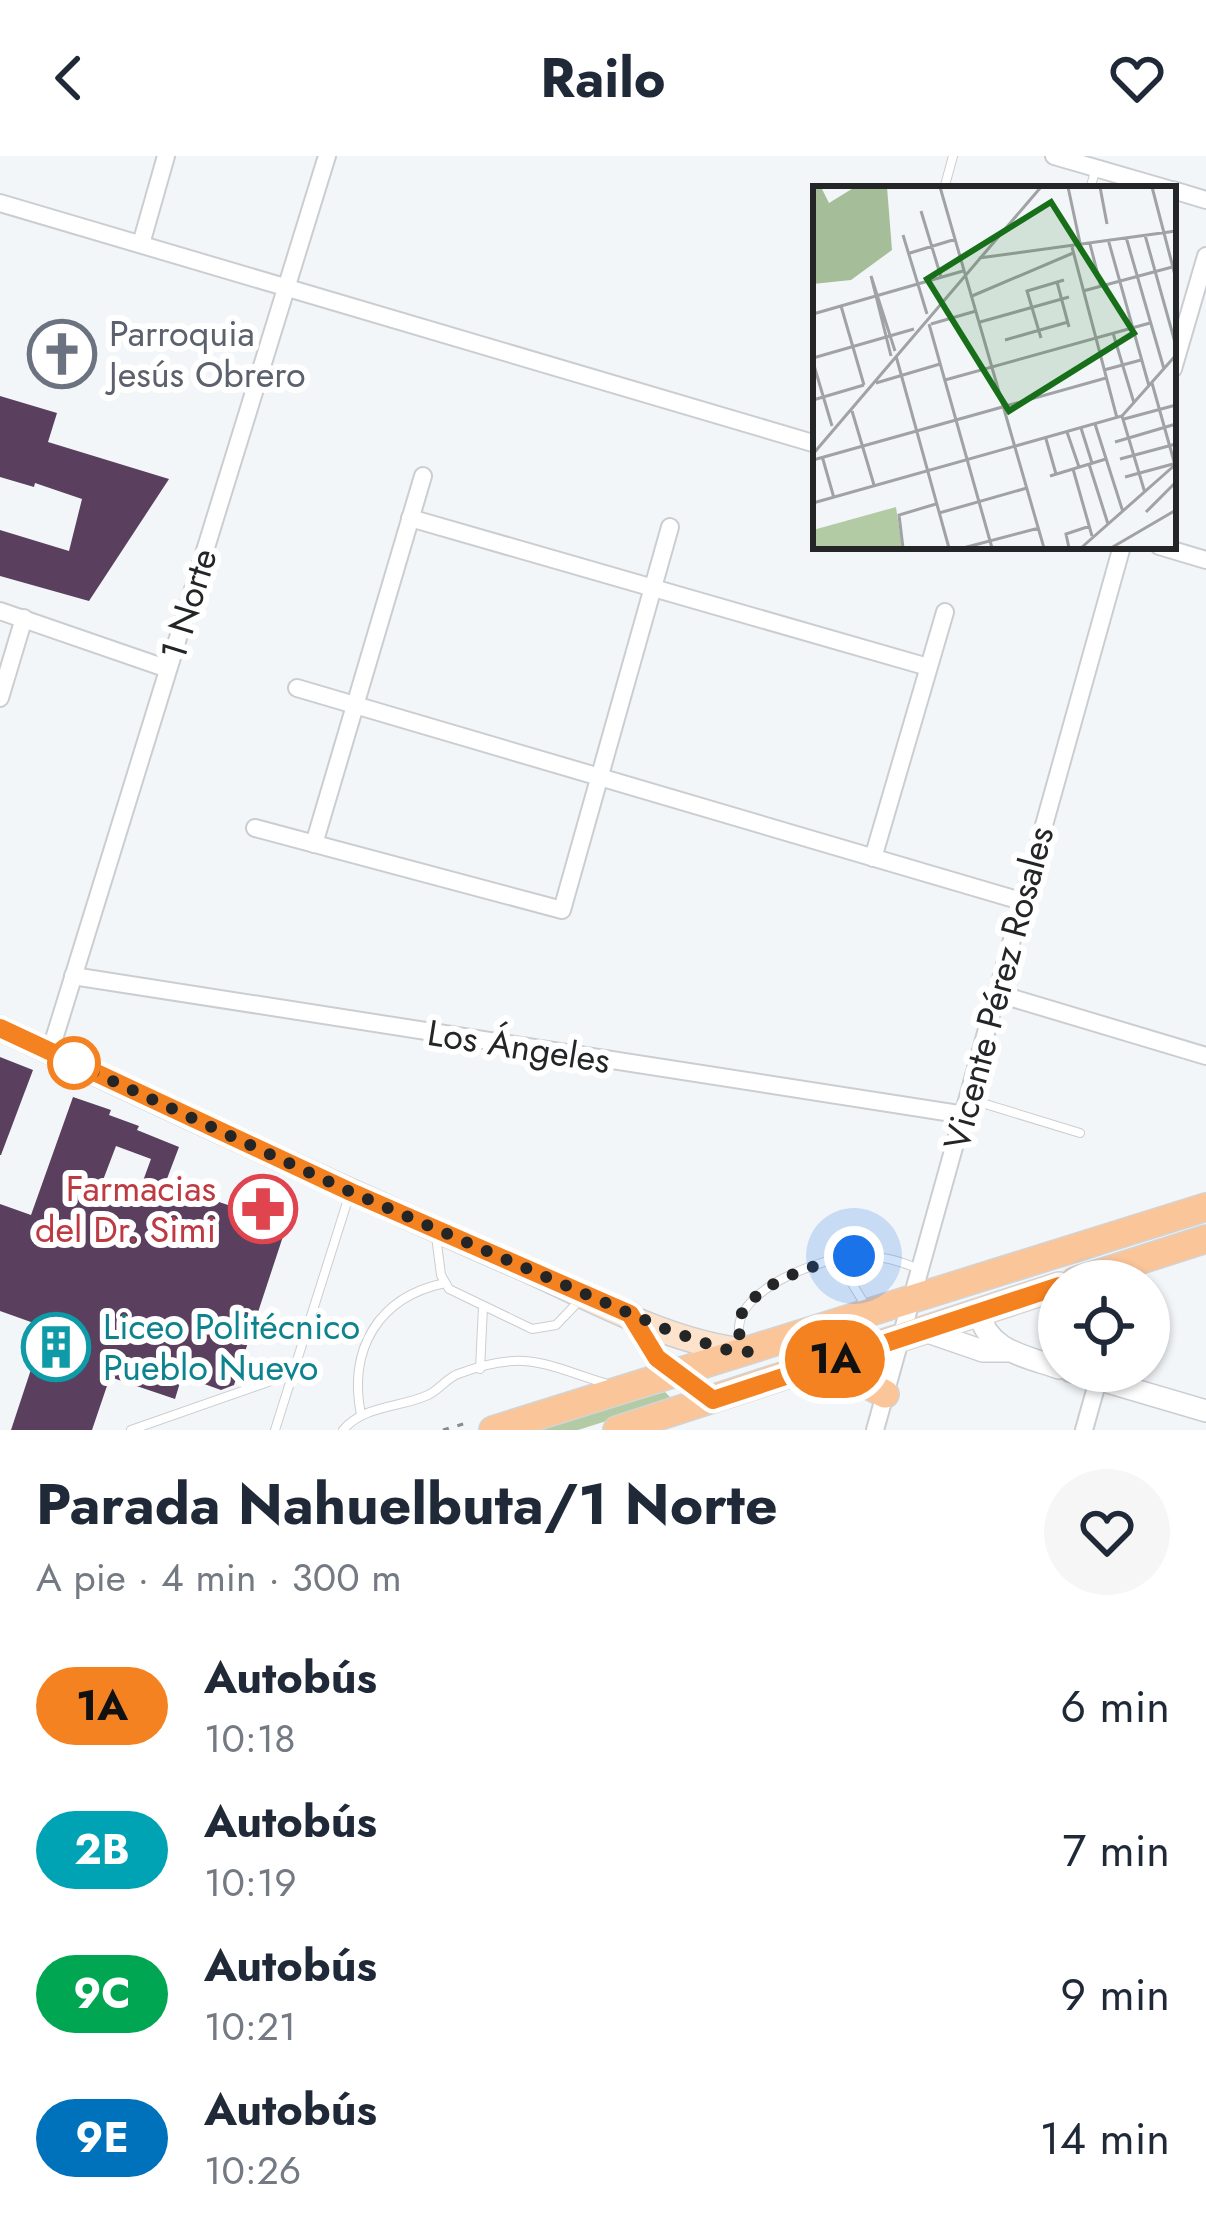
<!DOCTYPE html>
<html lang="es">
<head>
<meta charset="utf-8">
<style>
  body { margin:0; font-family:Jost,sans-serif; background:#f6f6f7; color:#1f2937; height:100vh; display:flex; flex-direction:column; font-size:45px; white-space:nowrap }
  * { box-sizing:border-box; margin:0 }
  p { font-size:39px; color:#747a83 }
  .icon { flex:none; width:66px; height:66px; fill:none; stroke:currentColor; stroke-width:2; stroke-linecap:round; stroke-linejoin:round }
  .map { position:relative; height:1274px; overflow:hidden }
  .side { display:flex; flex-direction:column; background:#fff; flex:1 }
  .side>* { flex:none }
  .badge { padding:0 24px; border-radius:39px; font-size:42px; line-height:78px }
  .buttons { position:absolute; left:1038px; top:1104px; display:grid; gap:24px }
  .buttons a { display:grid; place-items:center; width:132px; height:132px; border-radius:50%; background:#fff; box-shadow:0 3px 9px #0004; font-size:60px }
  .you { position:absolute; width:60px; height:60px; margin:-30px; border:9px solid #fff; border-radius:50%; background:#1a73e8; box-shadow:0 0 0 18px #1a73e833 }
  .map>.badge { position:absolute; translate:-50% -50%; box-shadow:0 0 0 6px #fff }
  .round { display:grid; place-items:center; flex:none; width:126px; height:126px; border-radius:63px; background:#f6f6f7 }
  .summary { display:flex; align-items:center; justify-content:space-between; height:204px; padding:0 36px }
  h1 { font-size:57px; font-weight:700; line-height:90px }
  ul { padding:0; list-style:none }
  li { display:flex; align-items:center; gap:36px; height:144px; padding:0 36px }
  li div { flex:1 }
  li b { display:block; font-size:45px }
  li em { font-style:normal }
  li .badge { min-width:132px; font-weight:700; text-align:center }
  header { display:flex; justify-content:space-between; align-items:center; height:156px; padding:0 36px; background:#fff; font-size:54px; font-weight:700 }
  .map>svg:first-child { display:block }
  .green { fill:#b2cba5 }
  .building { fill:#5a405e; fill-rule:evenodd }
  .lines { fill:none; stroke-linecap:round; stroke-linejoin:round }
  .service-casing { stroke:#cbced1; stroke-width:10 }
  .minor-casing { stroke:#cbced1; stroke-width:20 }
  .tertiary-casing { stroke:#cbced1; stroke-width:24 }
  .secondary-casing { stroke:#cbced1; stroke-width:27 }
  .primary-casing { stroke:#d3d3d4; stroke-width:30 }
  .path { stroke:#898b8c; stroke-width:3; stroke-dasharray:6 9; stroke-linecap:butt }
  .service { stroke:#fff; stroke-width:8 }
  .minor { stroke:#fff; stroke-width:16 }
  .tertiary { stroke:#fff; stroke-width:21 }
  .secondary { stroke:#fde2cc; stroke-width:24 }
  .primary { stroke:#fbc59a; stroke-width:27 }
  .line-casing { stroke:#fff; stroke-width:27 }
  .line { stroke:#f58220; stroke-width:18 }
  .walk { stroke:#242526; stroke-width:12; stroke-dasharray:0 21.6 }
  .stop-dot { fill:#fff; stroke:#f58220; stroke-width:6 }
  .labels { text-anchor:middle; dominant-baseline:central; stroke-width:12; stroke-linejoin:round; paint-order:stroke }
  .worship-label { font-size:36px; fill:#5b616d; stroke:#fff; text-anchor:start }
  .street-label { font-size:36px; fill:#242526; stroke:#fff }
  .health-label { font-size:36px; fill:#be3a42; stroke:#fff; text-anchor:end }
  .culture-label { font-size:36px; fill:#0d838f; stroke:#fff; text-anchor:start }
  .inset-road { fill:none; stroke:#a0a2a5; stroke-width:3 }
  .view { fill:#186f19; fill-opacity:0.15; stroke:#186f19; stroke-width:6 }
  .inset-edge { fill:none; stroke:#242526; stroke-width:6 }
</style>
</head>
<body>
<header><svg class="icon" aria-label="back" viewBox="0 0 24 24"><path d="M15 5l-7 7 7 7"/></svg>Railo<svg class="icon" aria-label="heart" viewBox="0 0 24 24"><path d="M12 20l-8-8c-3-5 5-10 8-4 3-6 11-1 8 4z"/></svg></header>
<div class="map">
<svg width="1206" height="1274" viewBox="0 0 1206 1274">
  <rect width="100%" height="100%" fill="#f3f6f9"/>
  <polygon class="green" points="665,1236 673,1244 578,1274 538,1274"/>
  <g class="building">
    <polygon points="0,240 57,257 48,286 169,323 89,445 0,420 0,374 69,395 82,343 35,327 34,331 0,321"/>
    <polygon points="0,901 33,914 1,999 0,999"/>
    <path d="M73,941L111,954L109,959L139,970L137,974L179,991L165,1028L249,1056L255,1039L274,1046L277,1036L295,1044L234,1229L221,1234L182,1220L175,1243L110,1221L92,1274H11L45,1171L0,1155V1048L31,1059ZM116,990L151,1003L136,1044L100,1032Z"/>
  </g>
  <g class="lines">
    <g class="service-casing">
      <g id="service">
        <polyline points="944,33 953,0"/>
        <polyline points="1090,33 1096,12"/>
        <polyline points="969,943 1080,977"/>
        <polyline points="436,1080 441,1119 449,1133 532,1173 556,1169 580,1144"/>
        <polyline points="837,1103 867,1152"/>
        <path d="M743,1189C718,1139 817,1103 854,1100C877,1098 898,1104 919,1113"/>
        <polyline points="480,1213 483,1151"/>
        <path d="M361,1259C348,1193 378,1141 445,1127"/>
        <polyline points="131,1274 291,1218"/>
        <polyline points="275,1274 350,1037"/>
        <path d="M343,1274C364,1249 400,1252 428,1239C439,1234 447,1222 458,1218C528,1191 548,1211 611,1229"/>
      </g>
    </g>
    <g class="minor-casing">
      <g id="minor">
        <polyline points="1054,0 1168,33"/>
        <polyline points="1173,34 1206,44"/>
        <polyline points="0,47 816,288"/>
        <polyline points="141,88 166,0"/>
        <polyline points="1173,213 1206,100"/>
        <polyline points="410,362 928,511"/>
        <polyline points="1159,390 1206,404"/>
        <polyline points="0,455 168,513"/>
        <polyline points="297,532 1021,745"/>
        <polyline points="0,542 24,462"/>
        <polyline points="255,672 562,754 670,371"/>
        <polyline points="314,688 423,320"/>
        <polyline points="873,702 945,456"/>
        <polyline points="73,820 965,959"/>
        <polyline points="999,838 1206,900"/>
        <polyline points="50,896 327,0"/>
        <polyline points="875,1274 1122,390"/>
        <polyline points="1084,1274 1098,1224"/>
      </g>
    </g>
    <g class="tertiary-casing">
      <g id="tertiary">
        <path d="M979,1156C987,1195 1025,1200 1059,1212"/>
        <polyline points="922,1174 983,1195 1008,1195"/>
        <polyline points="1070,1215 1206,1255"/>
      </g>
    </g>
    <g class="secondary-casing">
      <g id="secondary">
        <path d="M0,872C171,953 343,1033 516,1109C589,1141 667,1187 747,1195"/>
        <polyline points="630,1158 657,1202 713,1244"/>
      </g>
    </g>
    <g class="primary-casing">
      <g id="primary">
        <polyline points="1075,1125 1206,1083"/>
        <polyline points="812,1213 848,1218 885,1238"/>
        <polyline points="493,1274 1206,1051"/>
        <polyline points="617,1274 1059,1130"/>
      </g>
    </g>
    <polyline class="path" points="443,1274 470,1266"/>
    <use href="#service" class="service"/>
    <use href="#minor" class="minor"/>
    <use href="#tertiary" class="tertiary"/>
    <use href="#secondary" class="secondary"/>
    <use href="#primary" class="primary"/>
  </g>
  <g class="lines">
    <g class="line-casing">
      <polyline id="line" points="0,872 351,1036 630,1158 657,1202 713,1244 1059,1130"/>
    </g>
    <use href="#line" class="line"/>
    <path class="walk" d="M74,907L351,1036L668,1174L722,1193L749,1196C704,1142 816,1106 854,1100"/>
  </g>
  <defs>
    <g id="church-ring" transform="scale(3.45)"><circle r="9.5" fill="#fff" stroke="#6b7280" stroke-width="1.5"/><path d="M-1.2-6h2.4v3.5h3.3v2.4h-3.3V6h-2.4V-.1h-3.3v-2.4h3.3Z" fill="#6b7280"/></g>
    <g id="pharmacy-ring" transform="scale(3.45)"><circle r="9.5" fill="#fff" stroke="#e0444e" stroke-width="1.5"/><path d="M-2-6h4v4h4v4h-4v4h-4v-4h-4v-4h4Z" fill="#e0444e"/></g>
    <g id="building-ring" transform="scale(3.45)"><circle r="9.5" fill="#fff" stroke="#0f9aa8" stroke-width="1.5"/><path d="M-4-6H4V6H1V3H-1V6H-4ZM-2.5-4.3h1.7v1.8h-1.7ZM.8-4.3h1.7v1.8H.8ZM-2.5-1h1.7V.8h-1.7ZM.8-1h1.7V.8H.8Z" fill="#0f9aa8"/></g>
  </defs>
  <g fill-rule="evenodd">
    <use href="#church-ring" x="62" y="198"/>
    <use href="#pharmacy-ring" x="263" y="1053"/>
    <use href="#building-ring" x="56" y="1191"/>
  </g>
  <circle class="stop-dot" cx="74" cy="907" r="24"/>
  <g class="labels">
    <g class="worship-label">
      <text x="109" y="177">Parroquia<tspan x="109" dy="41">Jesús Obrero</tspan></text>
    </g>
    <g class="street-label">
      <text transform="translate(188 448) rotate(-73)">1 Norte</text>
      <text transform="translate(998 832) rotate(-75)">Vicente Pérez Rosales</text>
      <text transform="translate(519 890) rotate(9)">Los Ángeles</text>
    </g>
    <g class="health-label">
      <text x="216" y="1032">Farmacias<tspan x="216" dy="41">del Dr. Simi</tspan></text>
    </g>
    <g class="culture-label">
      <text x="103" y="1170">Liceo Politécnico<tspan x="103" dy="41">Pueblo Nuevo</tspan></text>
    </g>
  </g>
  <g transform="translate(813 30)">
    <rect width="363" height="363" fill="#f3f6f9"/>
    <path d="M83,321L89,361L0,362V344Z" fill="#b2cba5"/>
    <path d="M0,1H8L16,17L42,1H74L79,64L38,94L0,98Z" fill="#a5be99"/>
    <path class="inset-road" d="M127,1L231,362M255,1L267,57M287,1L294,38M339,1L363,93M108,25L128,91M90,49L114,128M332,49L363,160M313,51L351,183M295,53L336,200M277,58L288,101M259,61L304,232M97,67L143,53M166,72L363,45M244,96L256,141M270,105L363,80M159,110L260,67M28,120L51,199M0,128L150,85M167,136L256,111M116,138L179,362M118,138L163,125M300,147L321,217M228,152L214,105L251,94M192,154L255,136M78,170L58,90L82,165M83,170L136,362M0,172L101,143M0,176L19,240M291,184L328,174M132,194L337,137M63,197L127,178M339,197L362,279M0,214L51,199M39,225L61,299M309,230L332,307M311,233L363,219M282,238L310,326M268,242L279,277M254,246L266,281M233,253L243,288M302,256L363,238M0,268L228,1M9,270L21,312M307,273L363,258M0,274L293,192M276,278L295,338M260,283L279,350M237,290L293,273M312,291L360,278M0,317L309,230L363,169M333,326L363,296M126,327L214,302M90,362L86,329L123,318M150,362L226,342M256,362L253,348L277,340M268,362L363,278M298,362L363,324"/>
    <path class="view" d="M238,16L321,147L196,225L114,93Z"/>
    <rect width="363" height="363" class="inset-edge"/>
  </g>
</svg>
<div class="buttons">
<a><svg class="icon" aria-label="locate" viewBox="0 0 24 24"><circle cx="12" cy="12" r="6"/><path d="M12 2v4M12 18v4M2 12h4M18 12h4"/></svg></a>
</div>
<div class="you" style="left:854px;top:1100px"></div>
<b class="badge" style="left:835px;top:1203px;background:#f58220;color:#111">1A</b>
</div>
<section class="side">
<div class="summary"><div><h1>Parada Nahuelbuta/1 Norte</h1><p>A pie · 4 min · 300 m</p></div><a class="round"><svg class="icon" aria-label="heart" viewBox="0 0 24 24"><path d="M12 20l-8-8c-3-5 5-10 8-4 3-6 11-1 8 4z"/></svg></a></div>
<ul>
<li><span class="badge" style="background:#f58220;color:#111">1A</span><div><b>Autobús</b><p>10:18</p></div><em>6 min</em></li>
<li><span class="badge" style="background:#00a3b4;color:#fff">2B</span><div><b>Autobús</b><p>10:19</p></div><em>7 min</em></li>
<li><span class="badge" style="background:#00a651;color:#fff">9C</span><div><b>Autobús</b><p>10:21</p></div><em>9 min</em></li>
<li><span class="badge" style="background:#0072bc;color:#fff">9E</span><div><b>Autobús</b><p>10:26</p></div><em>14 min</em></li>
</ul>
</section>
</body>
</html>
